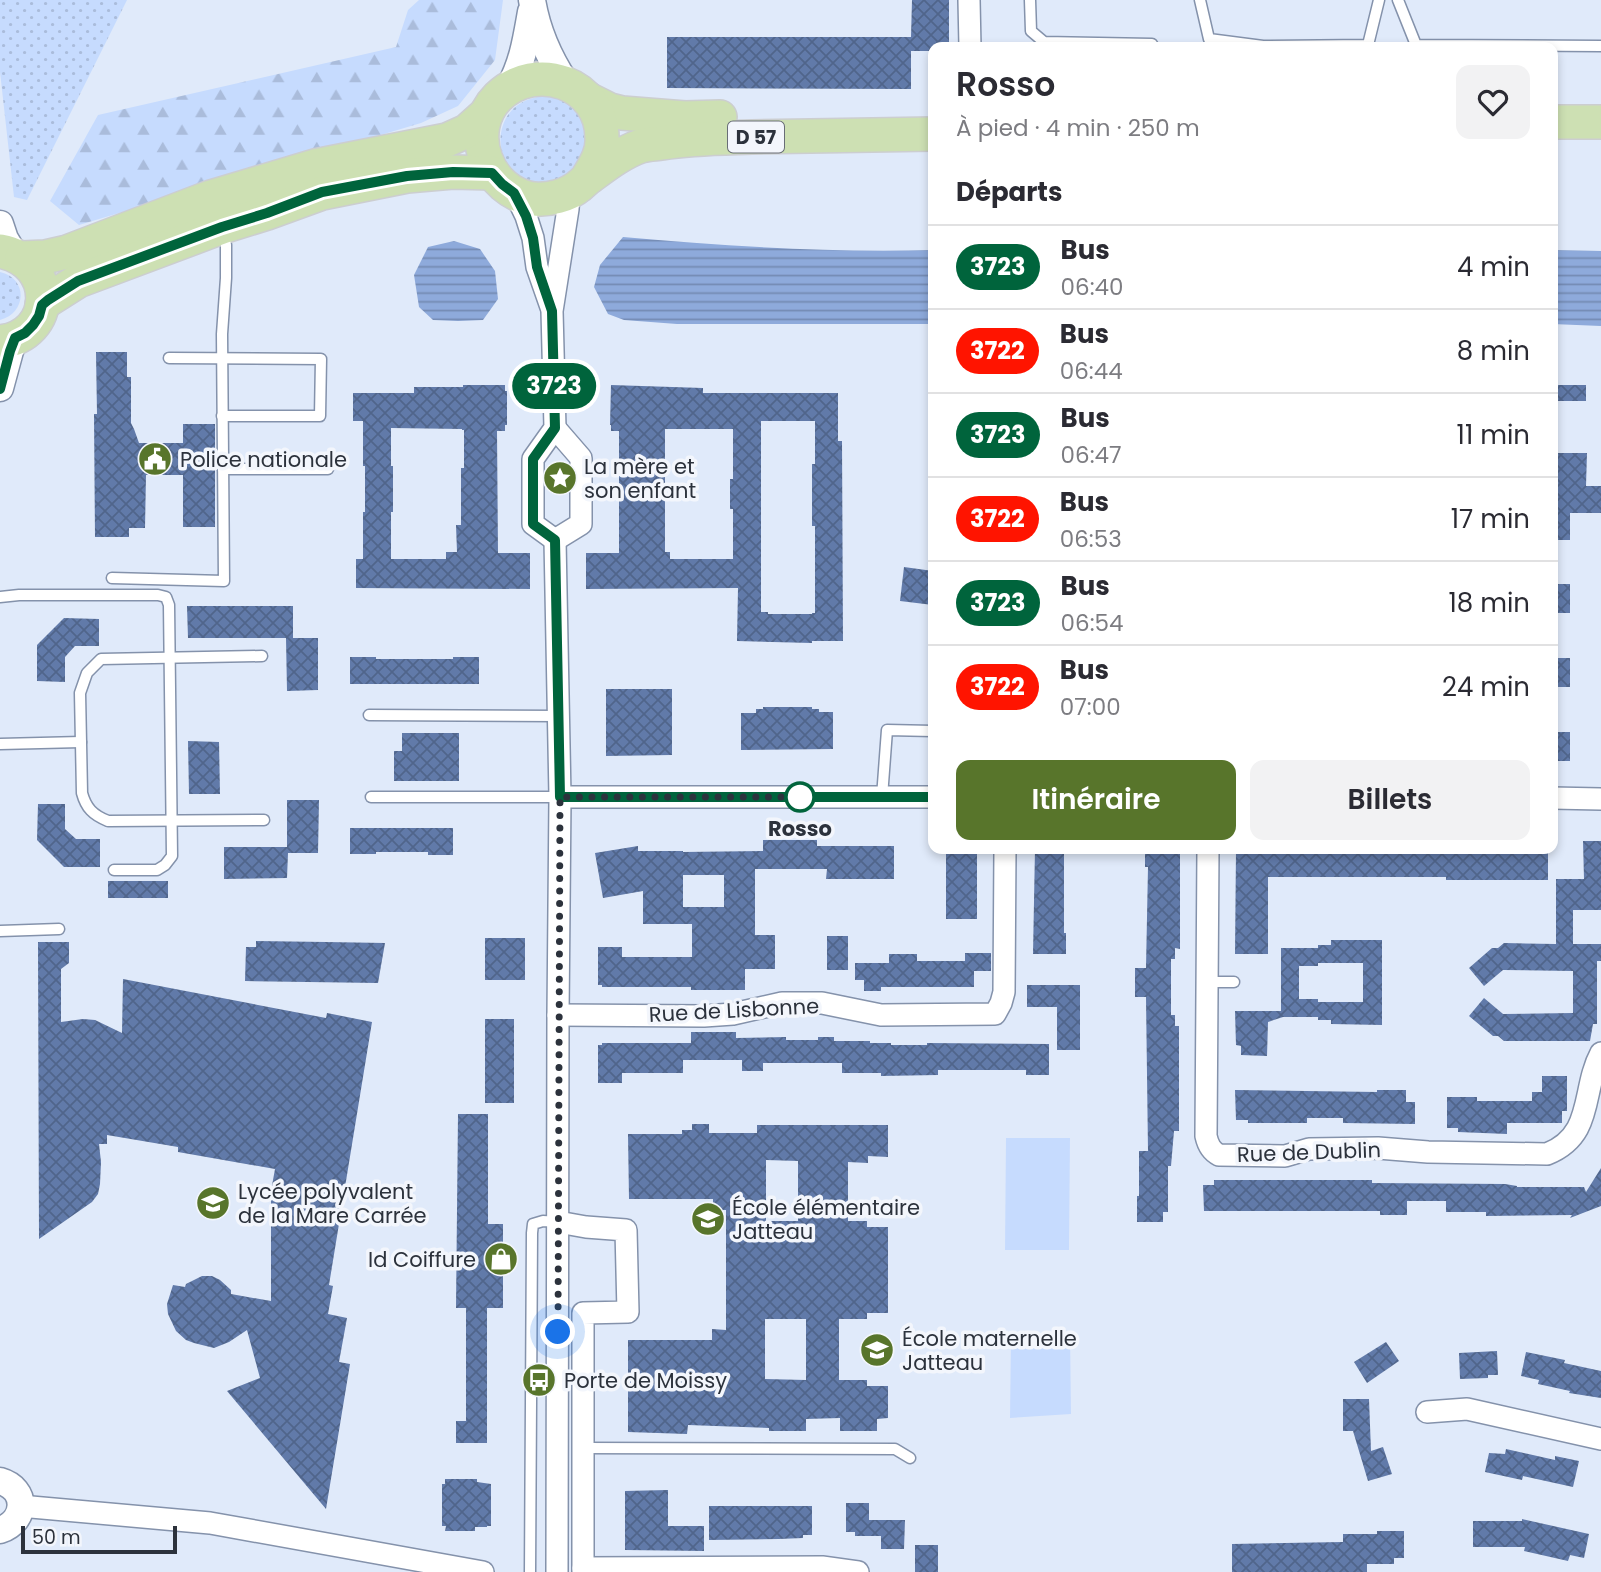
<!DOCTYPE html>
<html lang="fr">
<head>
<meta charset="utf-8">
<style>
  body { margin:0; font-family:Poppins,sans-serif; background:#f2f2f3; color:#2b2b33; height:100vh; display:flex; flex-direction:column; font-size:26px; white-space:nowrap }
  * { box-sizing:border-box; margin:0 }
  p { font-size:23px; color:#7c7c81 }
  .icon { flex:none; width:38px; height:38px; fill:none; stroke:currentColor; stroke-width:2; stroke-linecap:round; stroke-linejoin:round }
  .map { position:relative; flex:1; overflow:hidden }
  .panel { position:absolute; left:928px; top:42px; width:630px; height:812px; display:flex; flex-direction:column; background:#fff; border-radius:14px; box-shadow:0 4px 10px #0003 }
  .panel>* { flex:none }
  .badge { padding:0 14px; border-radius:23px; font-size:24px; line-height:46px }
  .scale { position:absolute; left:21px; bottom:18px; width:156px; box-sizing:border-box; padding-left:7px; border:4px solid #2c323c; border-top:0; font-size:19px; line-height:24px; white-space:nowrap; color:#2c323c; -webkit-text-stroke:5px #f3f6fc; paint-order:stroke }
  .you { position:absolute; width:35px; height:35px; margin:-18px; border:5px solid #fff; border-radius:50%; background:#1a73e8; box-shadow:0 0 0 10px #1a73e833 }
  .map>.badge { position:absolute; translate:-50% -50%; box-shadow:0 0 0 4px #fff }
  h2 { padding:0 28px; font-size:26px; line-height:63px }
  .round { display:grid; place-items:center; flex:none; width:74px; height:74px; border-radius:14px; background:#f2f2f3 }
  .summary { display:flex; align-items:center; justify-content:space-between; height:119px; padding:0 28px }
  h1 { font-size:33px; font-weight:600; line-height:52px }
  .primary-button { display:flex; gap:14px; margin-top:auto; padding:14px 28px }
  .primary-button a { flex:1; height:80px; border-radius:14px; background:#58752b; color:#fff; font-size:28px; font-weight:600; line-height:80px; text-align:center }
  .primary-button a+a { background:#f2f2f3; color:#2b2b33 }
  ul { padding:0; list-style:none }
  li { display:flex; align-items:center; gap:21px; height:84px; padding:0 28px; border-top:2px solid #e1e1e2 }
  li div { flex:1 }
  li b { display:block; font-size:26px }
  li em { font-style:normal }
  li .badge { min-width:77px; font-weight:700; text-align:center }
  .map>svg:first-child { display:block }
  .grass { fill:url(#grass-dots) }
  .forest { fill:url(#forest-firs) }
  .park { fill:#c6dbfe }
  .water { fill:url(#water-rules) }
  .building { fill:url(#building-cross-hatch); fill-rule:evenodd }
  .lines { fill:none; stroke-linecap:round; stroke-linejoin:round }
  .service-casing { stroke:#8492ab; stroke-width:13 }
  .minor-casing { stroke:#8492ab; stroke-width:24 }
  .tertiary-casing { stroke:#8492ab; stroke-width:29 }
  .primary-casing { stroke:#ccced0; stroke-width:36 }
  .service { stroke:#fff; stroke-width:10 }
  .minor { stroke:#fff; stroke-width:21 }
  .tertiary { stroke:#fff; stroke-width:26 }
  .primary { stroke:#cde0b3; stroke-width:33 }
  .line-casing { stroke:#fff; stroke-width:16 }
  .line { stroke:#00643c; stroke-width:10 }
  .walk { stroke:#2c323c; stroke-width:7; stroke-dasharray:0 12.6 }
  .stop-dot { fill:#fff; stroke:#00643c; stroke-width:3.5 }
  .labels { text-anchor:middle; dominant-baseline:central; stroke-width:7; stroke-linejoin:round; paint-order:stroke }
  .shield { fill:#f3f6fc; stroke:#686d76; stroke-width:2 }
  .shield-label { font-size:19px; font-weight:bold; fill:#2c323c }
  .poi-label { font-size:21px; fill:#2c323c; stroke:#f3f6fc; text-anchor:start }
  .stop-label { font-size:21px; font-weight:bold; fill:#2c323c; stroke:#f3f6fc }
  .street-label { font-size:21px; fill:#2c323c; stroke:#f3f6fc }
</style>
</head>
<body>
<div class="map">
<svg width="1601" height="1572" viewBox="0 0 1601 1572">
  <defs>
    <pattern id="grass-dots" width="8" height="8" patternUnits="userSpaceOnUse" patternTransform="scale(1.75)"><rect width="8" height="8" fill="#c6dbfe"/><path d="M2 2h.1M6 6h.1" fill="none" stroke="#aabcdb" stroke-width="1.8" stroke-linecap="round"/></pattern>
    <pattern id="forest-firs" width="22" height="20" patternUnits="userSpaceOnUse" patternTransform="scale(1.75)"><rect width="22" height="20" fill="#c6dbfe"/><path d="M5 1l3.5 6h-7zM16 11l3.5 6h-7z" fill="#aabcdb"/></pattern>
    <pattern id="water-rules" width="6" height="5" patternUnits="userSpaceOnUse" patternTransform="scale(1.75)"><rect width="6" height="5" fill="#8eaadb"/><path d="M0 2.5h6" fill="none" stroke="#748bb3"/></pattern>
    <pattern id="building-cross-hatch" width="8" height="8" patternUnits="userSpaceOnUse" patternTransform="scale(1.75)"><rect width="8" height="8" fill="#617aa9"/><path d="M0 0l8 8M0 8l8-8" fill="none" stroke="#50658b"/></pattern>
  </defs>
  <rect width="100%" height="100%" fill="#e0eafa"/>
  <g class="grass">
    <polygon points="0,0 127,0 27,200 14,197 0,72"/>
    <path d="M542,96L553,97L565,100L582,116L589,138L578,170C569,175 558,183 549,185C544,186 538,183 533,183C500,176 490,132 513,109C521,101 531,98 542,96Z"/>
    <path d="M0,272C28,278 27,313 0,320Z"/>
  </g>
  <polygon class="forest" points="419,0 503,0 495,60 458,106 421,123 79,225 50,201 98,115 396,47 408,10"/>
  <g class="park">
    <polygon points="1006,1138 1070,1138 1069,1250 1005,1250"/>
    <polygon points="1070,1333 1071,1414 1010,1418 1011,1335"/>
  </g>
  <g class="water">
    <path d="M623,237C726,246 830,253 933,250V324H677L624,320L608,314L594,287L600,265Z"/>
    <polygon points="454,241 480,249 495,271 498,299 483,320 458,321 433,320 419,307 414,275 428,247"/>
    <polygon points="1552,250 1601,251 1601,326 1552,324"/>
  </g>
  <g class="building">
    <polygon points="912,0 949,0 949,47 933,47 933,51 911,51 911,89 667,88 667,37 911,37"/>
    <polygon points="96,352 127,352 127,377 131,377 131,423 134,429 139,443 183,443 183,424 215,424 215,527 183,527 183,475 146,475 145,528 129,528 129,537 95,537 94,414 97,414"/>
    <path d="M463,385H505V391H507V425H505V431H497L498,553H530V589L356,588V559H363V512H365V466H363V421H353V393H414V387H463ZM391,428L462,429V430H464V468H461V525H456L457,552H446V559H391V512H393V466H391Z"/>
    <path d="M611,385L703,388V393H838V441H842L843,641H812V643L737,641L738,588L586,589V553H619V431H611V425H610ZM761,421H815V464H812V526H815V613H812V614H768V612H761ZM665,429H733V479H730V509H733V559H670V552H665Z"/>
    <rect x="1552" y="385" width="34" height="16"/>
    <polygon points="1552,453 1587,453 1586,486 1601,486 1601,513 1570,513 1570,540 1552,540"/>
    <polygon points="904,567 933,571 933,605 900,601"/>
    <rect x="1552" y="584" width="18" height="29"/>
    <polygon points="187,606 293,606 293,638 318,638 318,690 287,691 286,638 188,638"/>
    <polygon points="64,618 99,619 99,646 75,646 65,657 65,682 37,681 37,645"/>
    <polygon points="350,657 376,657 376,659 453,659 453,657 479,657 479,684 350,684"/>
    <rect x="1552" y="658" width="18" height="29"/>
    <polygon points="606,689 672,689 672,755 606,756"/>
    <polygon points="763,707 812,707 812,709 819,709 819,712 833,712 833,749 741,750 741,713 756,713 756,709 763,709"/>
    <rect x="1552" y="732" width="18" height="29"/>
    <polygon points="402,733 459,733 459,781 394,781 394,751 402,751"/>
    <polygon points="188,741 219,742 220,794 189,794"/>
    <polygon points="287,800 319,800 318,853 288,853 287,878 224,879 224,847 287,847"/>
    <polygon points="38,804 65,804 65,829 76,839 100,839 100,867 64,867 37,840"/>
    <polygon points="350,828 453,828 453,855 428,855 428,852 376,852 376,854 350,854"/>
    <path d="M763,840H817V846H894V879H826L827,869H755V935H775V969H745V990H691V987H602V985H598V947H622V957H692V924H643V891L603,898L595,853L638,846V851H683V852L763,851ZM683,875H724V907H683Z"/>
    <polygon points="1583,841 1601,841 1601,910 1573,910 1573,944 1601,944 1601,961 1597,961 1597,1024 1593,1024 1590,1041 1504,1041 1498,1036 1493,1036 1469,1016 1484,998 1503,1014 1573,1013 1573,971 1503,970 1484,986 1469,968 1492,948 1498,948 1504,943 1556,944 1556,879 1584,879"/>
    <polygon points="946,849 975,849 975,854 977,854 977,919 946,919"/>
    <polygon points="1035,849 1064,849 1064,933 1066,933 1066,954 1033,954"/>
    <polygon points="1148,849 1180,850 1180,949 1175,948 1175,959 1171,959 1171,1015 1175,1015 1175,1026 1179,1026 1179,1131 1174,1131 1171,1166 1168,1166 1168,1212 1163,1212 1163,1222 1137,1222 1137,1196 1139,1196 1139,1151 1148,1151 1146,997 1135,997 1135,968 1146,968 1148,867 1145,867 1145,851 1148,851"/>
    <polygon points="1241,849 1267,849 1267,851 1271,851 1271,852 1308,852 1308,849 1405,849 1405,853 1447,853 1447,851 1456,851 1456,849 1538,849 1539,851 1548,851 1548,880 1446,880 1446,877 1268,877 1268,954 1235,954 1236,850"/>
    <rect x="108" y="881" width="60" height="17"/>
    <rect x="827" y="936" width="21" height="34"/>
    <rect x="485" y="938" width="40" height="42"/>
    <path d="M1331,940H1382V1025L1331,1024V1020H1318V1017H1283L1268,1022L1267,1056L1241,1055V1046L1236,1045L1235,1011H1281V948H1318V945H1331ZM1318,963H1363V1002H1318V999H1299V966H1318Z"/>
    <polygon points="256,941 326,942 385,943 378,983 245,981 246,947 256,947"/>
    <polygon points="38,942 69,942 69,963 61,969 61,1022 83,1019 95,1020 122,1033 123,979 326,1018 327,1013 372,1022 329,1285 333,1286 328,1314 347,1318 339,1362 350,1364 326,1509 227,1391 260,1378 247,1330 229,1342 214,1348 194,1343 186,1340 176,1331 168,1314 167,1304 173,1285 185,1287 186,1284 202,1276 212,1276 220,1280 231,1290 231,1294 271,1301 271,1191 275,1169 178,1152 178,1147 107,1135 107,1144 99,1144 101,1162 100,1184 98,1194 92,1202 39,1239"/>
    <polygon points="965,953 991,953 991,971 974,971 974,987 881,987 881,991 864,991 864,980 855,980 855,963 889,963 889,954 917,954 917,961 965,961"/>
    <polygon points="1027,985 1080,985 1080,1050 1057,1050 1057,1007 1027,1007"/>
    <rect x="485" y="1019" width="29" height="84"/>
    <polygon points="691,1032 736,1032 736,1038 786,1037 786,1040 818,1040 818,1037 834,1037 834,1041 870,1041 870,1043 891,1043 891,1045 927,1045 927,1043 1049,1044 1049,1075 1026,1075 1026,1070 938,1070 938,1075 881,1076 881,1073 842,1073 842,1063 763,1063 763,1071 742,1071 742,1060 683,1060 683,1073 622,1073 622,1083 598,1083 598,1045 602,1045 602,1043 691,1043"/>
    <polygon points="1542,1076 1567,1076 1567,1111 1562,1111 1562,1123 1507,1123 1507,1134 1458,1132 1458,1128 1447,1128 1447,1097 1477,1097 1477,1101 1532,1101 1532,1092 1542,1092"/>
    <polygon points="1235,1090 1377,1092 1377,1090 1406,1090 1406,1102 1415,1102 1415,1124 1343,1123 1343,1118 1307,1118 1307,1123 1248,1123 1248,1120 1236,1120"/>
    <polygon points="458,1114 488,1114 488,1224 503,1224 503,1308 487,1308 487,1443 456,1443 456,1421 466,1421 466,1308 456,1308"/>
    <path d="M692,1124H709V1133H757V1125H888V1157L868,1156V1163L848,1162V1221H867V1227H888V1313H867V1319H839V1380H867V1386H888V1418L877,1419V1431H840V1418L806,1419V1431H769V1428L688,1425L687,1434L628,1432V1340H712V1329L726,1330V1210H713V1199H629L628,1134H682V1130H692ZM766,1160L798,1161V1221H766ZM765,1319H806V1380L765,1379Z"/>
    <polygon points="1601,1168 1601,1206 1570,1218 1572,1215 1486,1216 1486,1212 1446,1212 1446,1201 1407,1201 1407,1215 1380,1215 1380,1211 1204,1211 1203,1185 1214,1185 1214,1180 1372,1180 1372,1183 1505,1184 1517,1186 1517,1187 1584,1187 1586,1192"/>
    <polygon points="1386,1342 1399,1361 1367,1383 1354,1362"/>
    <polygon points="1497,1351 1498,1375 1488,1375 1488,1378 1460,1379 1459,1353"/>
    <polygon points="1526,1352 1565,1360 1564,1363 1601,1371 1601,1398 1569,1393 1570,1391 1538,1384 1539,1380 1521,1376"/>
    <polygon points="1343,1399 1369,1399 1371,1451 1383,1447 1392,1474 1368,1481 1353,1431 1343,1431"/>
    <polygon points="1506,1449 1555,1460 1555,1456 1579,1461 1573,1487 1523,1476 1522,1480 1485,1472 1489,1453 1505,1454"/>
    <polygon points="445,1479 477,1479 477,1482 491,1484 491,1526 487,1526 487,1527 475,1527 475,1531 445,1531 446,1526 442,1526 442,1484 445,1484"/>
    <polygon points="668,1490 668,1526 704,1526 704,1551 625,1550 625,1491"/>
    <polygon points="846,1503 869,1503 869,1520 905,1520 904,1549 881,1549 881,1536 855,1536 855,1532 846,1532"/>
    <polygon points="709,1506 812,1506 812,1535 803,1535 803,1538 779,1539 709,1540"/>
    <polygon points="1522,1519 1589,1534 1584,1558 1570,1555 1568,1561 1524,1551 1525,1547 1473,1547 1473,1521 1522,1521"/>
    <polygon points="1377,1531 1404,1531 1404,1558 1394,1558 1394,1564 1367,1564 1367,1572 1232,1572 1232,1544 1343,1542 1343,1534 1377,1534"/>
    <rect x="915" y="1545" width="23" height="27"/>
  </g>
  <g class="lines">
    <g class="service-casing">
      <g id="service">
        <polyline points="1030,0 1031,31 1044,42 1152,44"/>
        <polyline points="1200,0 1209,39 1263,46 1368,45 1379,0"/>
        <polyline points="1398,0 1416,45 1601,46"/>
        <polyline points="169,358 321,359 320,416 222,416"/>
        <polyline points="223,469 328,469"/>
        <polyline points="112,578 224,581 222,334 226,278 226,245 222,229"/>
        <polyline points="0,597 19,595 158,595 166,597 169,605 172,856 165,865 157,870 114,870"/>
        <path d="M262,656L101,659L87,673L80,693L82,793C86,808 93,815 108,821L264,820"/>
        <polyline points="369,715 558,716"/>
        <polyline points="0,744 81,742"/>
        <polyline points="371,797 560,797"/>
        <polyline points="882,797 887,730 933,731"/>
        <polyline points="0,931 59,929"/>
        <polyline points="1207,982 1234,982"/>
        <polyline points="583,1448 895,1449 910,1458"/>
        <polyline points="530,1572 532,1233 533,1224 543,1221 558,1222"/>
      </g>
    </g>
    <g class="minor-casing">
      <g id="minor">
        <polyline points="969,0 970,47"/>
        <polyline points="515,193 526,216 533,238 537,267 551,307"/>
        <polyline points="555,428 581,458 581,524 555,540"/>
        <polyline points="555,540 560,797 558,1015 557,1572"/>
        <polyline points="555,540 533,524 533,459 555,428 552,311 568,209 569,193"/>
        <polyline points="560,797 933,797"/>
        <polyline points="1552,798 1601,799"/>
        <path d="M1208,849L1206,1136C1208,1145 1211,1151 1219,1155L1285,1156L1309,1149L1378,1148L1428,1152L1547,1154C1595,1135 1581,1090 1601,1053"/>
        <polyline points="558,1015 704,1016 733,1014 782,1003 822,1003 881,1015 995,1014 1001,1003 1004,992 1005,849"/>
        <polyline points="558,1222 586,1227 626,1230 628,1312 583,1313 583,1572"/>
        <polyline points="1427,1412 1467,1409 1601,1439"/>
        <polyline points="20,1506 210,1523 483,1572"/>
        <polyline points="583,1568 822,1567 858,1572"/>
      </g>
    </g>
    <g class="tertiary-casing">
      <g id="tertiary">
        <path d="M532,0C537,31 548,56 565,82"/>
        <path d="M509,88C523,62 526,40 531,12"/>
        <polyline points="0,224 5,239 14,254"/>
        <polyline points="0,388 10,351 15,339"/>
        <path d="M0,1481C28,1489 27,1521 0,1530"/>
      </g>
    </g>
    <g class="primary-casing">
      <g id="primary">
        <polyline points="588,99 610,110 622,113 685,118 720,117"/>
        <polyline points="1552,122 1601,122"/>
        <path d="M588,177C595,165 603,153 602,138C602,83 536,60 498,97C464,131 487,193 534,199C549,200 567,196 579,186C583,183 586,179 591,176C606,165 623,152 641,146C648,144 655,144 662,143C692,138 722,138 752,137C812,136 873,135 933,134"/>
        <path d="M0,251C58,262 56,336 0,342"/>
        <polyline points="22,258 45,257 67,252 211,197 248,186 315,166 447,140 467,131 486,114"/>
        <polyline points="42,305 48,300 78,281 222,227 267,213 322,193 407,176 453,172 492,173"/>
      </g>
    </g>
    <use href="#service" class="service"/>
    <use href="#minor" class="minor"/>
    <use href="#tertiary" class="tertiary"/>
    <use href="#primary" class="primary"/>
  </g>
  <g class="lines">
    <g class="line-casing">
      <polyline id="line" points="0,389 10,351 15,338 25,333 33,325 39,316 42,305 48,300 78,281 222,227 267,213 322,192 407,176 453,172 492,173 502,184 514,193 526,216 533,238 537,267 552,311 555,428 533,459 533,524 555,540 560,797 933,797"/>
    </g>
    <use href="#line" class="line"/>
    <polyline class="walk" points="558,1332 560,797 802,797 800,797"/>
  </g>
  <defs>
    <g id="civic-disc" transform="scale(1.75)"><circle r="9.5" fill="#58752b" stroke="#f3f6fc"/><path d="M-.6-6.5H3V-4.5H.6V-3L4-1V1h2V6H-6V1h2V-1L-.6-3ZM-1.2 2.5V6h2.4V2.5Z" fill="#fff"/></g>
    <g id="sight-disc" transform="scale(1.75)"><circle r="9.5" fill="#58752b" stroke="#f3f6fc"/><path d="M0-6L1.8-2.2L6-1.7L2.9 1.2L3.7 5.4L0 3.3L-3.7 5.4L-2.9 1.2L-6-1.7L-1.8-2.2Z" fill="#fff"/></g>
    <g id="school-disc" transform="scale(1.75)"><circle r="9.5" fill="#58752b" stroke="#f3f6fc"/><path d="M0-5L7-2L0 1L-7-2ZM-4 1L0 2.5L4 1V4Q0 6-4 4Z" fill="#fff"/></g>
    <g id="shop-disc" transform="scale(1.75)"><circle r="9.5" fill="#58752b" stroke="#f3f6fc"/><path d="M-5-2.5h2.3a2.7 3.5 0 0 1 5.4 0H5L5.5 6h-11ZM-1.5-2.5h3a1.5 2.3 0 0 0-3 0Z" fill="#fff"/></g>
    <g id="bus-disc" transform="scale(1.75)"><circle r="9.5" fill="#58752b" stroke="#f3f6fc"/><path d="M-5-6H5V4H4V6H2V4H-2V6H-4V4H-5ZM-3.5-4V0h7V-4ZM-3.5 1.2v1.5H-2V1.2ZM2 1.2v1.5H3.5V1.2Z" fill="#fff"/></g>
  </defs>
  <g fill-rule="evenodd">
    <use href="#civic-disc" x="155" y="459"/>
    <use href="#sight-disc" x="560" y="478"/>
    <use href="#school-disc" x="213" y="1203"/>
    <use href="#school-disc" x="708" y="1219"/>
    <use href="#shop-disc" x="501" y="1259"/>
    <use href="#school-disc" x="877" y="1350"/>
    <use href="#bus-disc" x="539" y="1380"/>
  </g>
  <circle class="stop-dot" cx="800" cy="797" r="14"/>
  <g class="labels">
    <rect class="shield" x="728" y="121.5" width="56" height="31" rx="5"/>
    <g class="shield-label">
      <text x="756" y="137">D 57</text>
    </g>
    <g class="poi-label">
      <text x="180" y="459">Police nationale</text>
      <text x="584" y="466">La mère et<tspan x="584" dy="24">son enfant</tspan></text>
      <text x="238" y="1191">Lycée polyvalent<tspan x="238" dy="24">de la Mare Carrée</tspan></text>
      <text x="732" y="1207">École élémentaire<tspan x="732" dy="24">Jatteau</tspan></text>
      <text x="476" y="1259" text-anchor="end">Id Coiffure</text>
      <text x="902" y="1338">École maternelle<tspan x="902" dy="24">Jatteau</tspan></text>
      <text x="564" y="1380">Porte de Moissy</text>
    </g>
    <g class="stop-label">
      <text x="800" y="828">Rosso</text>
    </g>
    <g class="street-label">
      <text transform="translate(734 1010) rotate(-3)">Rue de Lisbonne</text>
      <text transform="translate(1309 1152) rotate(-2)">Rue de Dublin</text>
    </g>
  </g>
</svg>
<div class="scale">50 m</div>
<div class="you" style="left:558px;top:1332px"></div>
<b class="badge" style="left:554px;top:386px;background:#00643c;color:#fff">3723</b>
<section class="panel">
<div class="summary"><div><h1>Rosso</h1><p>À pied · 4 min · 250 m</p></div><a class="round"><svg class="icon" aria-label="heart" viewBox="0 0 24 24"><path d="M12 20l-8-8c-3-5 5-10 8-4 3-6 11-1 8 4z"/></svg></a></div>
<h2>Départs</h2>
<ul>
<li><span class="badge" style="background:#00643c;color:#fff">3723</span><div><b>Bus</b><p>06:40</p></div><em>4 min</em></li>
<li><span class="badge" style="background:#ff1400;color:#fff">3722</span><div><b>Bus</b><p>06:44</p></div><em>8 min</em></li>
<li><span class="badge" style="background:#00643c;color:#fff">3723</span><div><b>Bus</b><p>06:47</p></div><em>11 min</em></li>
<li><span class="badge" style="background:#ff1400;color:#fff">3722</span><div><b>Bus</b><p>06:53</p></div><em>17 min</em></li>
<li><span class="badge" style="background:#00643c;color:#fff">3723</span><div><b>Bus</b><p>06:54</p></div><em>18 min</em></li>
<li><span class="badge" style="background:#ff1400;color:#fff">3722</span><div><b>Bus</b><p>07:00</p></div><em>24 min</em></li>
</ul>
<div class="primary-button"><a>Itinéraire</a><a>Billets</a></div>
</section>
</div>
</body>
</html>
